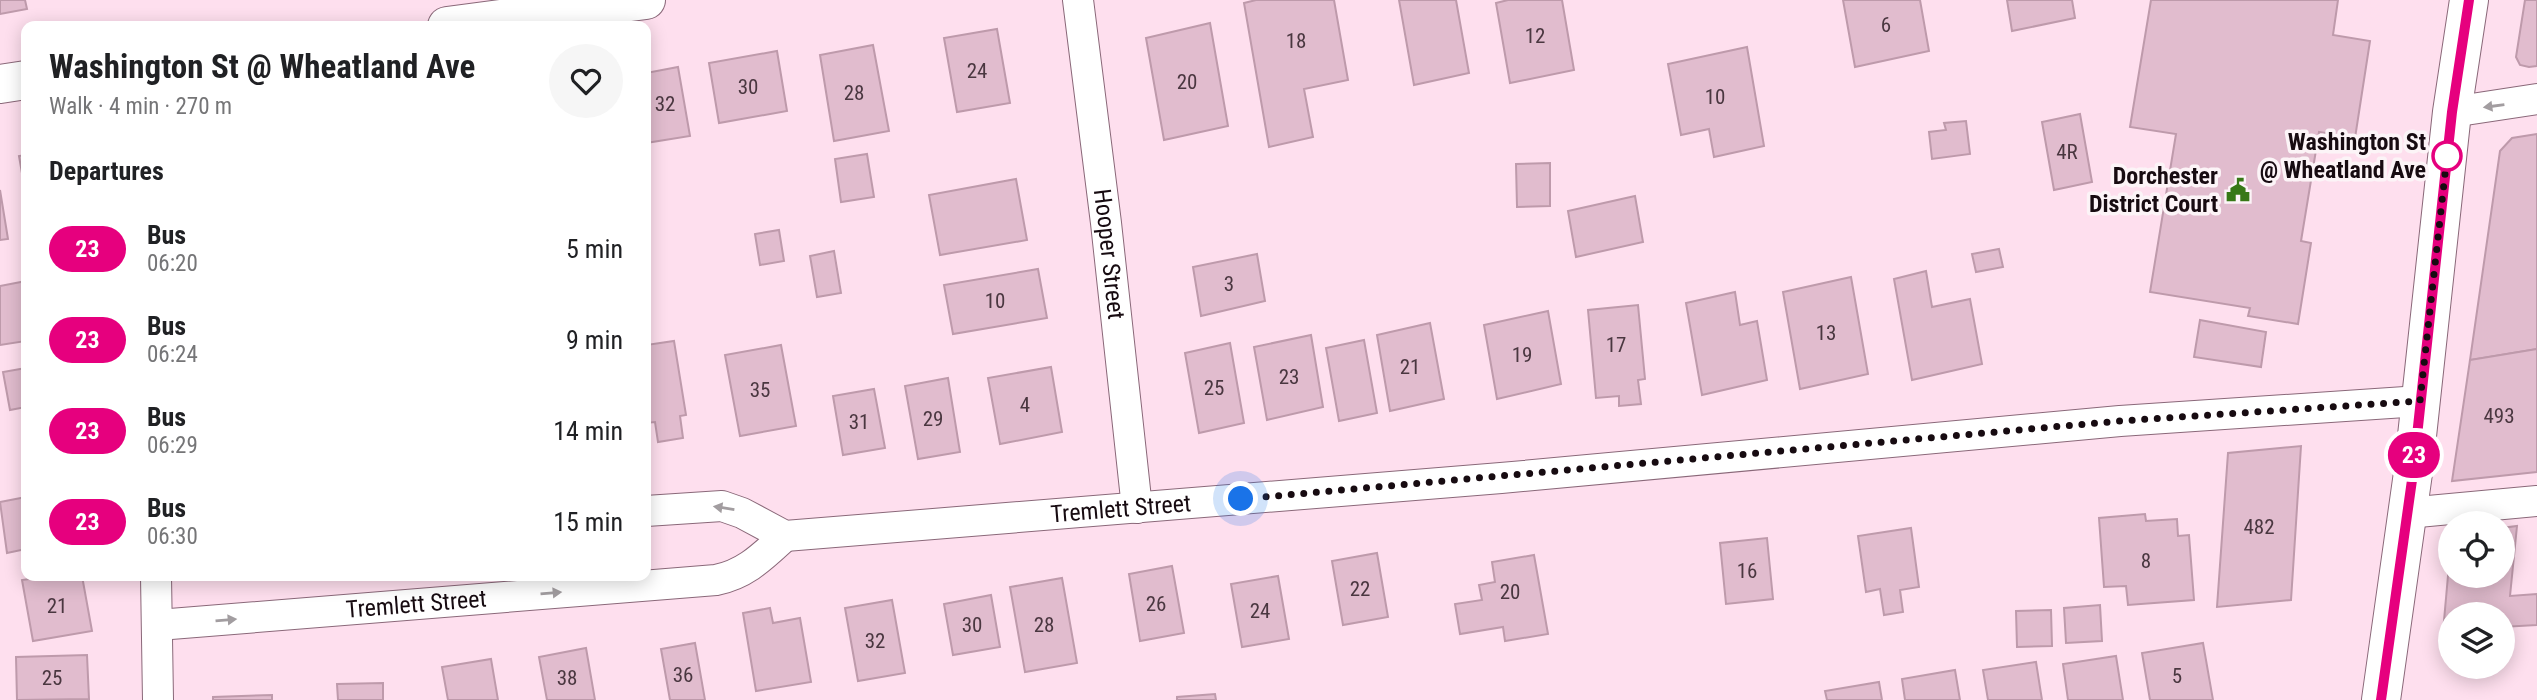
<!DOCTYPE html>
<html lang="en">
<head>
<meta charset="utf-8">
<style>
  body { margin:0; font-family:"Roboto Condensed",sans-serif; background:#f6f6f6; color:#202124; height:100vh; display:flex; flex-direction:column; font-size:26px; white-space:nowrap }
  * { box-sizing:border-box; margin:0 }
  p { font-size:23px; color:#757577 }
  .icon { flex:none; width:38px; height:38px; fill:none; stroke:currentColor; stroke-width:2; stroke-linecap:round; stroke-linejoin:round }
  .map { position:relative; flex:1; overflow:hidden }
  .side { position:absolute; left:21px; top:21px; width:630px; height:560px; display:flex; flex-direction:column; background:#fff; border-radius:14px; box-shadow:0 4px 18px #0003 }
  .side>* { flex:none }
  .badge { padding:0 14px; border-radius:23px; font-size:24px; line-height:46px }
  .controls { position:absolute; left:2438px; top:511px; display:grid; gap:14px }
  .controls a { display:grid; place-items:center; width:77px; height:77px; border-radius:50%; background:#fff; box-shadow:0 4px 18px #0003; font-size:35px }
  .you { position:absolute; width:35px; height:35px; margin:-18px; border:5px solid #fff; border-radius:50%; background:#1a73e8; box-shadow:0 0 0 10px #1a73e833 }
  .map>.badge { position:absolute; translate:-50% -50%; box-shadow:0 0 0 4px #fff }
  h2 { padding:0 28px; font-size:26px; line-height:63px }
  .round { display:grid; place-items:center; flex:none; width:74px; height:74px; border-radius:37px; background:#f6f6f6 }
  .summary { display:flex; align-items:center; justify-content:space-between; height:119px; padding:0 28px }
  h1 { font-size:33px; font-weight:700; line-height:52px }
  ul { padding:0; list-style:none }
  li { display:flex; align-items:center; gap:21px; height:91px; padding:0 28px }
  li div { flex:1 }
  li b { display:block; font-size:26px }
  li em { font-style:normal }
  li .badge { min-width:77px; font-weight:700; text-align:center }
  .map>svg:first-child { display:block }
  .building { fill:#e1bcce; stroke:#be9aab; stroke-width:2 }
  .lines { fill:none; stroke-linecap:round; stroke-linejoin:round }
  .street-casing { stroke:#8a6879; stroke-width:32 }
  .secondary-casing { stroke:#8a6879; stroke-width:40 }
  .street { stroke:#fff; stroke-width:30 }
  .secondary { stroke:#fff; stroke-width:38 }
  .oneway { fill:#a29da0 }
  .line-casing { stroke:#fff; stroke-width:16 }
  .line { stroke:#e6007e; stroke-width:10 }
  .walk { stroke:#170b11; stroke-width:7; stroke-dasharray:0 12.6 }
  .stop-dot { fill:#fff; stroke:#e6007e; stroke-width:3.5 }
  .labels { text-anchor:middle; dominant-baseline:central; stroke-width:7; stroke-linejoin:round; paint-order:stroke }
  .number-label { font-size:21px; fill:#4a3740 }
  .stop-label { font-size:24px; font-weight:bold; fill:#170b11; stroke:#fcf4f7; text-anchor:end }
  .poi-label { font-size:24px; font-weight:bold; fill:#170b11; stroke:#fcf4f7; text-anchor:end }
  .street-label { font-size:24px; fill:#170b11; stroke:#fcf4f7 }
</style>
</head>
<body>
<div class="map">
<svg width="2537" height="700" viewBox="0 0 2537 700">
  <rect width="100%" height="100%" fill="#fedfee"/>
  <g class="building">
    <polygon points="0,0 25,0 27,9 0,14"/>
    <polygon points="1256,0 1334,0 1348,80 1304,89 1313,137 1269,147 1244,3"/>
    <polygon points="1399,0 1456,0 1469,73 1414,85"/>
    <polygon points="1508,0 1562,0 1574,70 1510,83 1496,3"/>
    <polygon points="1843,0 1920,0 1929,51 1855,67"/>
    <polygon points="2007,0 2072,0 2075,18 2012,31"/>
    <polygon points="2151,0 2338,0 2333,35 2370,41 2355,138 2319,132 2301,241 2311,243 2298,324 2248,316 2250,308 2150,292 2176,134 2130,127"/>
    <polygon points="2525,0 2537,0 2537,66 2529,67 2520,65 2516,57"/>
    <polygon points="1210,23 1228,126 1164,140 1146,38"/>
    <polygon points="997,29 1010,103 957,112 944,38"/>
    <polygon points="873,45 889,131 834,141 820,55"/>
    <polygon points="1747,47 1764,146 1714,157 1709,129 1681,135 1668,64"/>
    <polygon points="777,51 787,111 719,123 709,63"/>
    <polygon points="678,67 690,136 646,143 646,73"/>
    <polygon points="2080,114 2092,182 2054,190 2042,122"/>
    <polygon points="1966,121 1970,154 1932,159 1929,132 1946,130 1944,123"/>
    <polygon points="2537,134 2537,349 2470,360 2500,151 2512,138"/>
    <polygon points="867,154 874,197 841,202 835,159"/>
    <polygon points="26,155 26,196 19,156"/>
    <polygon points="1550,163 1550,206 1517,207 1516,164"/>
    <polygon points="1016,179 1027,240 940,255 929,195"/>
    <polygon points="0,190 8,239 0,240"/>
    <polygon points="1635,196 1643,242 1576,257 1568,211"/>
    <polygon points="779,230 784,261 760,265 755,234"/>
    <polygon points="1999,249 2003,267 1976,272 1972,254"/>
    <polygon points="834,251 841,293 817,297 810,256"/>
    <polygon points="1257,254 1265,301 1201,316 1193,267"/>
    <polygon points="1038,269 1047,318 953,334 944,285"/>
    <polygon points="1926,271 1932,307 1970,299 1982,364 1912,380 1894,279"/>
    <polygon points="1851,277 1868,374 1800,389 1783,292"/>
    <polygon points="26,281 26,341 0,345 0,286"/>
    <polygon points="1735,292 1740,325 1757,321 1767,380 1702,395 1686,303"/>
    <polygon points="1638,305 1645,379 1638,380 1641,404 1619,406 1619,396 1596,398 1588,310"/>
    <polygon points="1548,311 1561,384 1497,399 1484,325"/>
    <polygon points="2200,320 2266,332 2261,367 2194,357"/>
    <polygon points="1430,323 1444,399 1390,411 1377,335"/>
    <polygon points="1311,335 1323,407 1267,420 1254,347"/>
    <polygon points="1364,340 1377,413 1339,421 1326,348"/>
    <polygon points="674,341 686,415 680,416 683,438 658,442 655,422 646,423 646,345"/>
    <polygon points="1230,343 1244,423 1199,433 1185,353"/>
    <polygon points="781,345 796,426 740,436 725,355"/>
    <polygon points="2537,349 2537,472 2452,481 2470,360"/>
    <polygon points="1051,367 1062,432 1000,444 988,378"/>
    <polygon points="26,368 26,407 10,410 3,372"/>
    <polygon points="948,378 960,452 918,459 905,386"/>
    <polygon points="874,389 885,448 843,455 833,396"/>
    <polygon points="2301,446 2291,600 2217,607 2228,453"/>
    <polygon points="26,497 26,549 7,553 0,502"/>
    <polygon points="2145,514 2146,521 2177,519 2178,536 2189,535 2194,600 2128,605 2126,586 2104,587 2099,518"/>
    <polygon points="2517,526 2510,596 2537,594 2537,625 2502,627 2502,614 2450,614 2450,631 2443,632 2450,553 2450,576 2502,576 2502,528"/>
    <polygon points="1911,528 1919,587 1900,590 1903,612 1884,615 1880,589 1866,592 1858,536"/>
    <polygon points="1767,538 1773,599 1726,604 1720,543"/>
    <polygon points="1377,553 1388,617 1343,625 1332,561"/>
    <polygon points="1534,555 1548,634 1505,641 1503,627 1460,634 1455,604 1482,600 1479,585 1495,582 1492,562"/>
    <polygon points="1172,566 1184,633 1140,641 1129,574"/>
    <polygon points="50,576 82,576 92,631 33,641 22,580"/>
    <polygon points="1278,576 1289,639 1242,647 1231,584"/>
    <polygon points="1062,578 1077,663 1025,672 1010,587"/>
    <polygon points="991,595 1000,647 953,655 944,604"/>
    <polygon points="892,600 905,673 858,681 845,608"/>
    <polygon points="2100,605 2102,641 2066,643 2064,608"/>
    <polygon points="770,608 773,623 800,618 811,682 756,691 743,613"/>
    <polygon points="2051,610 2052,646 2017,647 2016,611"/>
    <polygon points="695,643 705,700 670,700 661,649"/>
    <polygon points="2203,643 2213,700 2150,700 2142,653"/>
    <polygon points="586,648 595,700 547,700 539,657"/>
    <polygon points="87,655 89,699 17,700 16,657"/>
    <polygon points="2116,656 2123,700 2068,700 2063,664"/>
    <polygon points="491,659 498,700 448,700 442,667"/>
    <polygon points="2036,662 2042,700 1988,700 1983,670"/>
    <polygon points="1955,670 1960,700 1905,700 1902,679"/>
    <polygon points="1879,682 1882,700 1827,700 1825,691"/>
    <polygon points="383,683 383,700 338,700 337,684"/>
    <polygon points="1215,694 1216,700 1177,700 1177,697"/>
    <polygon points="272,695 272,700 213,700 213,697"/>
  </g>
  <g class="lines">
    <g class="street-casing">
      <g id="street">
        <path id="s1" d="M1078,0L1106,223L1137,508"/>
        <polyline points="2452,112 2537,99"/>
        <path id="s2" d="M646,511L722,506L742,513L785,536L1501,478L2120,421L2420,401"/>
        <polyline points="2407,513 2537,501"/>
        <polyline points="156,576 158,700"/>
        <path id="s3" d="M158,625L716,580C746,574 763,556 785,536"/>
      </g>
    </g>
    <g class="secondary-casing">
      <g id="secondary">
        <polyline points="447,26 646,0"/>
        <polyline points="0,84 26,80"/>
        <polyline points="2381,700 2413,473 2452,112 2469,0"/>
      </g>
    </g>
    <use href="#street" class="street"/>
    <use href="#secondary" class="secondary"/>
  </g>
  <defs><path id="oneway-solid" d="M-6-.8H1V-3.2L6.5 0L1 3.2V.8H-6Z" transform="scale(1.75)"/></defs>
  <g class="oneway">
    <use href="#oneway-solid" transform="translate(2494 106) rotate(172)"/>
    <use href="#oneway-solid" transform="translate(724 508) rotate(-171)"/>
    <use href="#oneway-solid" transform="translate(551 593) rotate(-5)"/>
    <use href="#oneway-solid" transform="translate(226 620) rotate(-5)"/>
  </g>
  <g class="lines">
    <g class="line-casing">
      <polyline id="line" points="2381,700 2413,473 2452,112 2469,0"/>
    </g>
    <use href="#line" class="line"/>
    <polyline class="walk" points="1241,499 2120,421 2420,401 2447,156"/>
  </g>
  <defs>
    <g id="civic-bare" transform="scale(1.89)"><path d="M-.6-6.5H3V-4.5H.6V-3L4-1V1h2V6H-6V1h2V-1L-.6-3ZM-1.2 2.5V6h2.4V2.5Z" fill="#377816" stroke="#fcf4f7" stroke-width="2.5" paint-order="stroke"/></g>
  </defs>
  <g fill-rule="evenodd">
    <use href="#civic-bare" x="2238" y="190"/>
  </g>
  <circle class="stop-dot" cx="2447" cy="156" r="14"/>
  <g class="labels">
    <g class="number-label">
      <text x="1886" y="25">6</text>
      <text x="1535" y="36">12</text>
      <text x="1296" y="41">18</text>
      <text x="977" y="71">24</text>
      <text x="1187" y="82">20</text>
      <text x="748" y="87">30</text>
      <text x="854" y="93">28</text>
      <text x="1715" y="97">10</text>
      <text x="665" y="104">32</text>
      <text x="2067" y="152">4R</text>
      <text x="1229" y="284">3</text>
      <text x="995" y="301">10</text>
      <text x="1826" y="333">13</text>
      <text x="1616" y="345">17</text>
      <text x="1522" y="355">19</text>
      <text x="1410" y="367">21</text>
      <text x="1289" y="377">23</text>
      <text x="1214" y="388">25</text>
      <text x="760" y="390">35</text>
      <text x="1025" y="405">4</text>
      <text x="2499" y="416">493</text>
      <text x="933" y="419">29</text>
      <text x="859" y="422">31</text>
      <text x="2259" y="527">482</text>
      <text x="2146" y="561">8</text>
      <text x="1747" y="571">16</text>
      <text x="1360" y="589">22</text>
      <text x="1510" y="592">20</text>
      <text x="1156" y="604">26</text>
      <text x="57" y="606">21</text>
      <text x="1260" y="611">24</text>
      <text x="972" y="625">30</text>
      <text x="1044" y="625">28</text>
      <text x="875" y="641">32</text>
      <text x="683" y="675">36</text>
      <text x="2177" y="676">5</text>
      <text x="52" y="678">25</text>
      <text x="567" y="678">38</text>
    </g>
    <g class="stop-label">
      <text x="2426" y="142">Washington St<tspan x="2426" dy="28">@ Wheatland Ave</tspan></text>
    </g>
    <g class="poi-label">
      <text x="2218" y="176">Dorchester<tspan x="2218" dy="28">District Court</tspan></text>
    </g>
    <g class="street-label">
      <text stroke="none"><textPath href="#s1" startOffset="256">Hooper Street</textPath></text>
      <text stroke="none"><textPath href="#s2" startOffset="483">Tremlett Street</textPath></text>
      <text stroke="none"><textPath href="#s3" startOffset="259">Tremlett Street</textPath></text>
    </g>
  </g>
</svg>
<div class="controls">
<a><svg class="icon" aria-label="locate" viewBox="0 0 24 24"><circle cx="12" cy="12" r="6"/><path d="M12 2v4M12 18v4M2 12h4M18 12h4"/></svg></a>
<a><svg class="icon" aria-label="layers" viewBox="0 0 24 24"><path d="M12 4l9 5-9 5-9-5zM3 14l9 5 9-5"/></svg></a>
</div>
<div class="you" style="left:1241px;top:499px"></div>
<b class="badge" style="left:2414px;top:455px;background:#e6007e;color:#fff">23</b>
<section class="side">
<div class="summary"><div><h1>Washington St @ Wheatland Ave</h1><p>Walk · 4 min · 270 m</p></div><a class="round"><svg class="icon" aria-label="heart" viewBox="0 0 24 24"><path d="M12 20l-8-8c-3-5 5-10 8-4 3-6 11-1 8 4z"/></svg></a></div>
<h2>Departures</h2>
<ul>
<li><span class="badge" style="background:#e6007e;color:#fff">23</span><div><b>Bus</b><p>06:20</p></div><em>5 min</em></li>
<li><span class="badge" style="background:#e6007e;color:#fff">23</span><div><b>Bus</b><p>06:24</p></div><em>9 min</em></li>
<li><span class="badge" style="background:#e6007e;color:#fff">23</span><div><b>Bus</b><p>06:29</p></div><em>14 min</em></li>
<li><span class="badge" style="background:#e6007e;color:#fff">23</span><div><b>Bus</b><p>06:30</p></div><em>15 min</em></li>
</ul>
</section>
</div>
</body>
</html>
